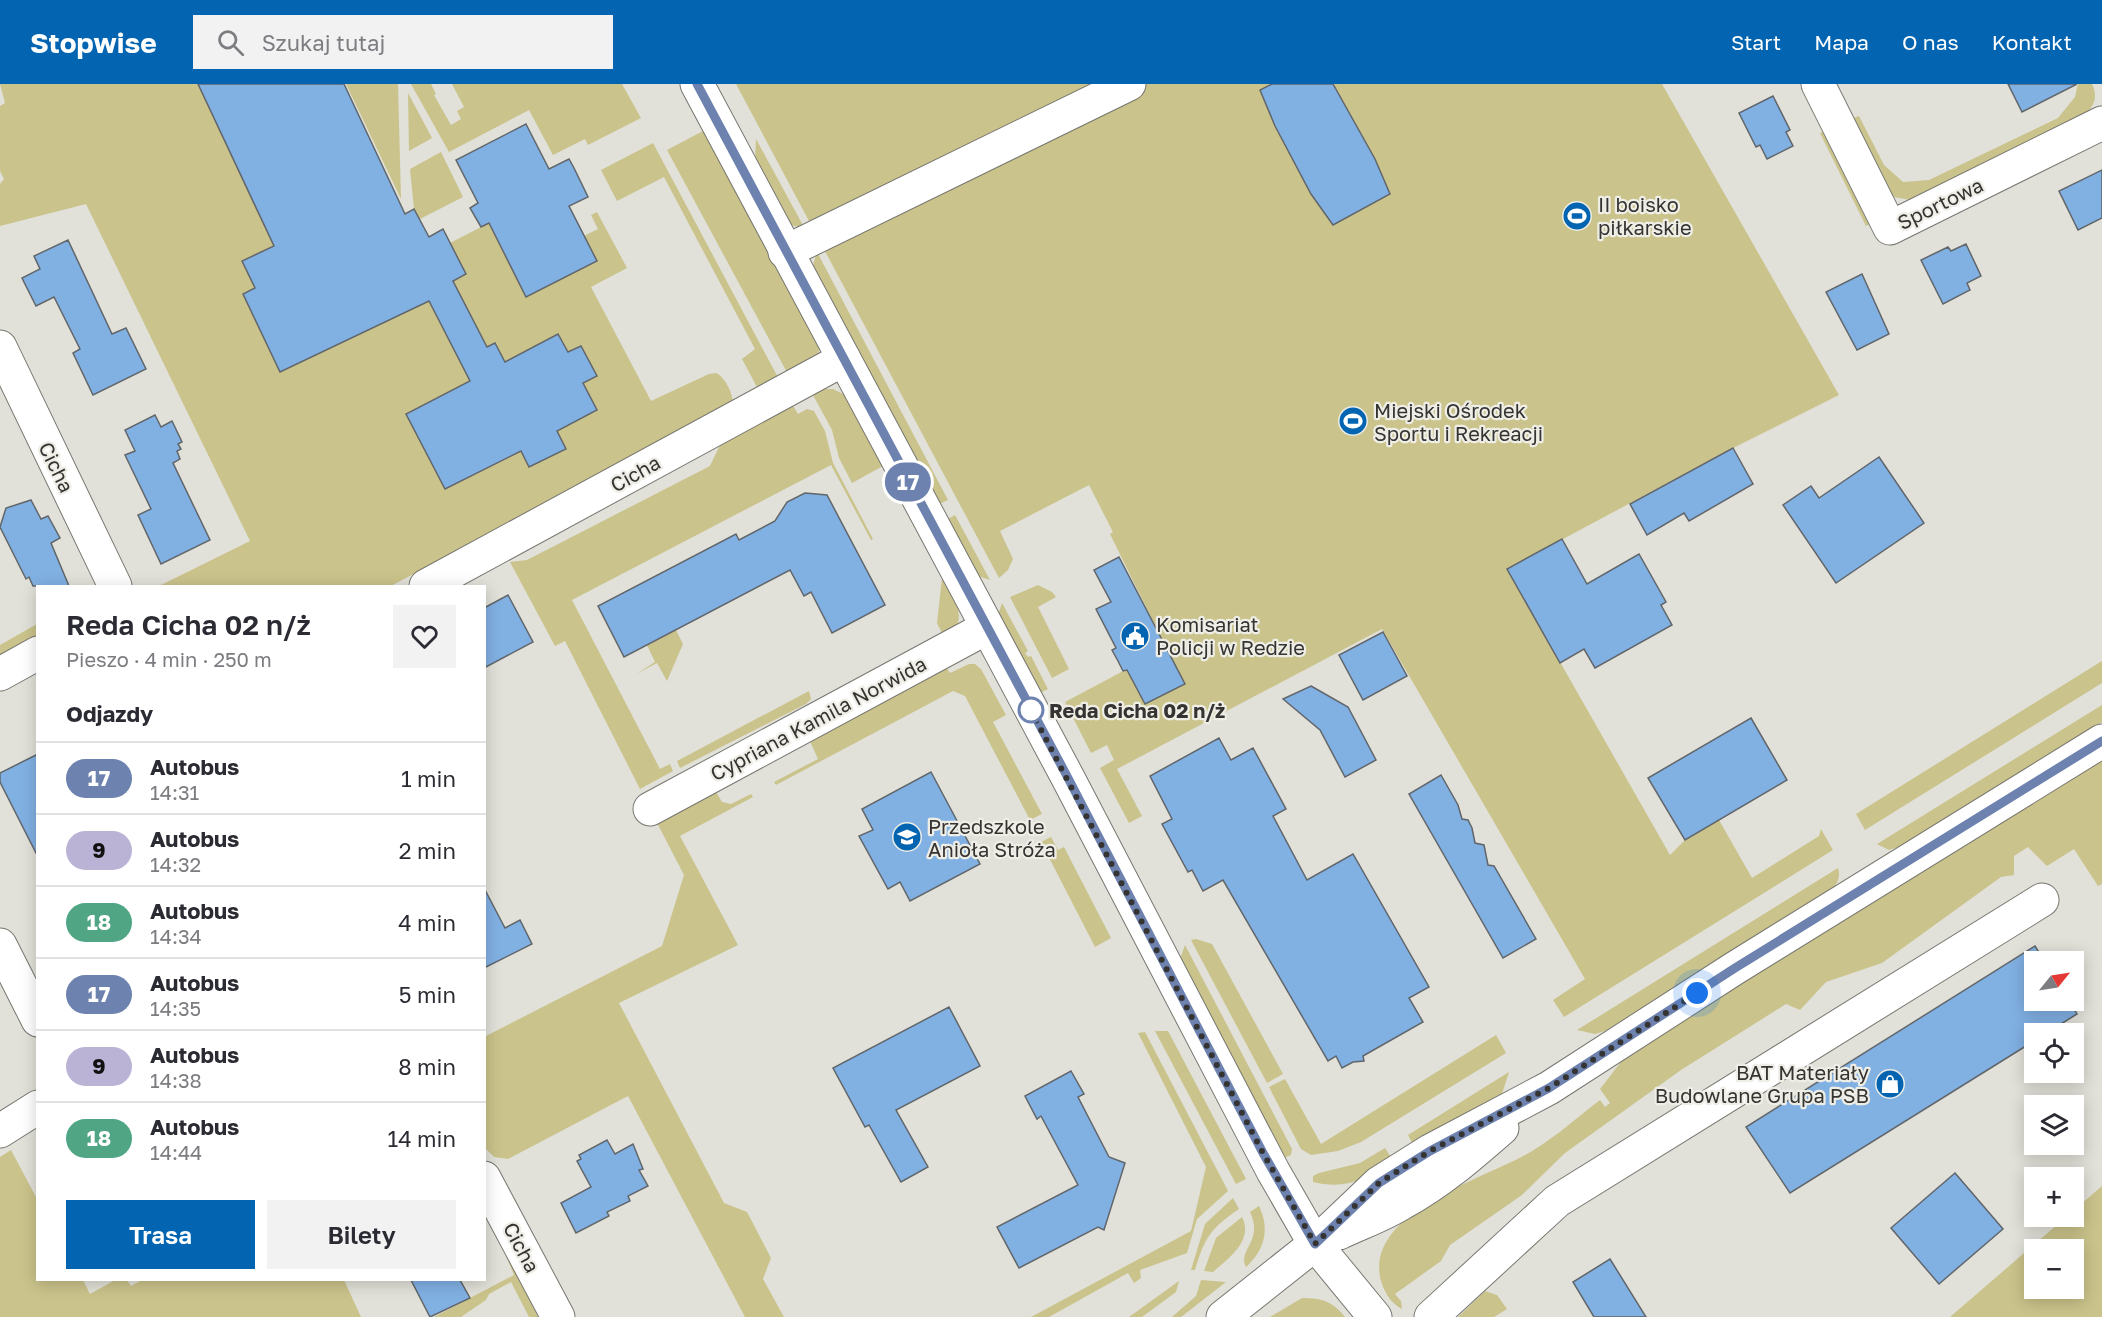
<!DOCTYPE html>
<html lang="pl">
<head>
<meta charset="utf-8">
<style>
  body { margin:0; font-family:"Golos Text",sans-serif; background:#f2f2f3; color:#2b2b33; height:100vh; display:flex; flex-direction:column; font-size:22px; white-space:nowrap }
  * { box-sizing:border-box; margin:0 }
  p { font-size:20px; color:#7c7c81 }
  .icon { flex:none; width:33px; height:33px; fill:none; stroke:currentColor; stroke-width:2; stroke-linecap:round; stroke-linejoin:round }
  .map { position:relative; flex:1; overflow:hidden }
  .drawer { position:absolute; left:36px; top:501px; width:450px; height:696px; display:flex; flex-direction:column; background:#fff; border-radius:0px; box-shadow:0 3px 15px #0003 }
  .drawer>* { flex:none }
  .badge { padding:0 12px; border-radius:20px; font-size:21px; line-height:39px }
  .needle { width:39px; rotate:60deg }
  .fabs { position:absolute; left:2024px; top:867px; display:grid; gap:12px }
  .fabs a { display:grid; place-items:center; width:60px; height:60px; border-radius:0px; background:#fff; box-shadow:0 3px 15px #0003; font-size:30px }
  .you { position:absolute; width:30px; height:30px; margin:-15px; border:4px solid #fff; border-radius:50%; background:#1a73e8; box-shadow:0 0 0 9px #1a73e833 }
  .map>.badge { position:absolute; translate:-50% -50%; box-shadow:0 0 0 3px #fff }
  h2 { padding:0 30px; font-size:22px; line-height:54px }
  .round { display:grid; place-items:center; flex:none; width:63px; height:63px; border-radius:0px; background:#f2f2f3 }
  .overview { display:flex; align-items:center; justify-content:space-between; height:102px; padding:0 30px }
  h1 { font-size:28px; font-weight:600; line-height:45px }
  .button { display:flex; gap:12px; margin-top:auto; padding:12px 30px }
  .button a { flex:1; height:69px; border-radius:0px; background:#0365b2; color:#fff; font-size:24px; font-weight:600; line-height:69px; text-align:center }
  .button a+a { background:#f2f2f3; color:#2b2b33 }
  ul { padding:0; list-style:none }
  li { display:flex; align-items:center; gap:18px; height:72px; padding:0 30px; border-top:2px solid #e1e1e2 }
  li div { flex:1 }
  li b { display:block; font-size:22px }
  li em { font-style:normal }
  li .badge { min-width:66px; font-weight:700; text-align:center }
  header { display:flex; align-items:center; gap:36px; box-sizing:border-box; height:84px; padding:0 30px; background:#0365b2; color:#fff }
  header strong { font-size:28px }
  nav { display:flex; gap:33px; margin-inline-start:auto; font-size:21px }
  .search { width:420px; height:54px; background:#f2f2f3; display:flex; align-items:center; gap:15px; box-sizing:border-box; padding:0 21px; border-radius:0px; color:#7c7c81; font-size:22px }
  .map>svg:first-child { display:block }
  .green { fill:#cac38b; fill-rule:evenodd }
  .building { fill:#81b0e3; stroke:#61666b; stroke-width:1.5 }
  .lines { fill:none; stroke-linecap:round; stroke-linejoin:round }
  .minor-casing { stroke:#777670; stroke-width:35 }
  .major-casing { stroke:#777670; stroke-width:35 }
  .minor { stroke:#fff; stroke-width:33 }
  .major { stroke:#fff; stroke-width:33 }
  .line-casing { stroke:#fff; stroke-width:14 }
  .line { stroke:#6d82af; stroke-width:9 }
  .walk { stroke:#353432; stroke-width:6; stroke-dasharray:0 10.8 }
  .stop-dot { fill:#fff; stroke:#6d82af; stroke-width:3 }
  .labels { text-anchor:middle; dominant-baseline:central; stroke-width:4.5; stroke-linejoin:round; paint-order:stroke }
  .street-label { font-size:20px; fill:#353432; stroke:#efeee6 }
  .poi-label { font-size:20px; fill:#353432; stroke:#efeee6; text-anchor:start }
  .stop-label { font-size:20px; font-weight:bold; fill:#353432; stroke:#efeee6; text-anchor:start }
</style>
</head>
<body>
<header>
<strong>Stopwise</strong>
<div class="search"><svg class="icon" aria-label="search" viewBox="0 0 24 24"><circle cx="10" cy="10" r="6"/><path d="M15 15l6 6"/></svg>Szukaj tutaj</div>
<nav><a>Start</a><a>Mapa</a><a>O nas</a><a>Kontakt</a></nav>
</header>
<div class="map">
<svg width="2102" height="1233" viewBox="0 0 2102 1233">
  <rect width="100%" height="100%" fill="#e1e1d9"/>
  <g class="green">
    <path d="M0,0H198L274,162L242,177L255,204L243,210L280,287L428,216L470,297L406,330L445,405L521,367L529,383L565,365L557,347L597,326L583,299L596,291L581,262L568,268L558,251L496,282L500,268L495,259L487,263L453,197L450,159L489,139L527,213L584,152L598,145L591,131L597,128L627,184L591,203L651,317L709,290L716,289C726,294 733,310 733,320L700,335L391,502H159L250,457L86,120L0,142V100L4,95L0,87V22L5,19Z"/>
    <polygon points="346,0 398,0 401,115"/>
    <polygon points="411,0 431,0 436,10 434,11 451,41 461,35 457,27 464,23 452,0 622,0 641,34 588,61 585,55 553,71 529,26 449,68"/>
    <polygon points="736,0 1662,0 1839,311 1733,364 1507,485 1670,771 1685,756 1719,736 1752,794 1819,752 1821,745 1833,766 1564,933 1553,916 1585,895 1382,545 1117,685 1142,732 1129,739 1100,684 1114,676 1107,661 1091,669 1065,618 1127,585 1145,620 1184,600 1110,450 1113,448 1089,401 1000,447 1013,475 1008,486 999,494"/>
    <path d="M2078,0H2092C2099,14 2093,24 2082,33L1910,116L1894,113L1885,106L1853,34L1859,32L1884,81L1903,98L1929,96L2058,34L2075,13Z"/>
    <polygon points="408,9 432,54 409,67"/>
    <polygon points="1827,46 1872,139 1866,142 1820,49"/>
    <polygon points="703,47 820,263 817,275 790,294 667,66"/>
    <polygon points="756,55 805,145 791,141 755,77"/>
    <polygon points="653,59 781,299 762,305 757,303 742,275 755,265 664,93 617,117 601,86"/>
    <polygon points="441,68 463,113 420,135 414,125 410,85"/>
    <polygon points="817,168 948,416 937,421 816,192 813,181"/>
    <polygon points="824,305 833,305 845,311 883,382 852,399 839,374 832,346 813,311"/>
    <polygon points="793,322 798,330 807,325 814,327 825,347 833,379 873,455 871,456 831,381 572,516 660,685 670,680 673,687 640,705 565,557 555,562 510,478 527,476 710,382 720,361"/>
    <polygon points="955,431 990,496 978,492 946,436"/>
    <path d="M942,494C953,516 970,532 949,552L946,546L942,549L937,539Z"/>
    <polygon points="1038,501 1052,508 1056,513 1038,523 1069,585 1052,594 1010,513"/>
    <polygon points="1002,519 1028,567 1025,569 1028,573 1031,572 1048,605 1038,610 998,531"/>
    <polygon points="37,540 37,556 0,574 0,561"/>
    <polygon points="676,546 683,560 667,597 657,579 636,590 655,578 647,561"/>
    <polygon points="2102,577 2102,599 1865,746 1856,730"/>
    <polygon points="969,580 975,580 981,585 1006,631 993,638 1042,730 1030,736 965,612 953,607 776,701 774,698 818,675 810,657 946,583 950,589"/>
    <polygon points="809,607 811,615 806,620 680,684 677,677"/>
    <polygon points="2102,621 2102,638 1904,761 1889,766 1877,760"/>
    <path d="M2102,675V800L2098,802L2074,765L2047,782L2028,763L2014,772V791L2001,793L1882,879L1826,898L1800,926L1786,920L1681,986L1565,1069L1522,1111L1450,1161L1441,1177L1395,1210L1401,1217L1402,1225C1390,1219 1383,1206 1380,1193C1368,1124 1493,1093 1537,1064C1559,1050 1579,1032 1600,1016L1605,1023L1610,1019L1600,1005L1627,970Z"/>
    <polygon points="715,706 722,718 731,720 751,710 753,713 680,752 738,861 619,919 724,1119 747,1128 771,1174 763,1195 784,1233 745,1233 628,1012 508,1075 494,1073 485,1064 484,953 662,862 684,791 656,737"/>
    <polygon points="1051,753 1058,766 1064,763 1111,854 1095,863 1041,758"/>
    <path d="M1838,784C1841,793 1837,801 1830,807L1605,947L1595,950L1577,946Z"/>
    <polygon points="1196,855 1212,860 1283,990 1267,999 1191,856"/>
    <polygon points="1185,861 1292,1065 1291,1071 1284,1074 1179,878"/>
    <polygon points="1155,947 1168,947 1246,1095 1236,1100"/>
    <polygon points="1145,948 1228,1107 1197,1135 1187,1169 1140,1186 1141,1194 1134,1199 1128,1189 1049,1233 1031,1233 1191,1147 1206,1083 1138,949"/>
    <polygon points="1496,951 1506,969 1361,1058 1338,1067 1311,1071 1301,1065 1269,1003 1285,995 1321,1060"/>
    <polygon points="1509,988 1502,1010 1415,1064 1408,1051"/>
    <path d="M1385,1064L1394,1078C1366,1095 1346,1106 1313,1098V1092L1319,1089L1360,1079Z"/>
    <polygon points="11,1066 37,1115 38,1196 83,1196 90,1210 115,1196 127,1196 131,1202 142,1196 344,1196 361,1233 0,1233 0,1073"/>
    <path d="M2102,1102V1233H1950L2066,1133L2073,1132V1127ZM2034,1166H2073V1204H2034Z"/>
    <path d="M1233,1114L1239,1125C1210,1145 1205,1153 1195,1186H1191L1205,1140Z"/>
    <path d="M1259,1122C1270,1145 1265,1166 1246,1183C1237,1166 1264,1157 1250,1128Z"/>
    <path d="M1242,1133C1254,1156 1229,1174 1213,1188L1204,1187L1216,1154Z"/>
    <polygon points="503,1165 507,1165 538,1233 529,1233 511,1198 489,1210 486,1216 461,1233 434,1233 514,1191"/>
    <polygon points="1201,1196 1226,1198 1181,1233 1172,1233 1196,1212"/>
    <polygon points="1179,1197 1176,1208 1142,1233 1129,1233"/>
    <polygon points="1485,1207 1497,1211 1507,1225 1494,1233 1458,1233"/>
    <path d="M1302,1214C1322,1214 1332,1217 1345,1233H1270Z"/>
  </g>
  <g class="building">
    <polygon points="198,0 344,0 405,130 414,125 429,153 443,145 466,190 453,197 487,263 495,259 505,278 558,250 568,268 581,262 597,292 583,299 597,326 557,347 566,365 529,383 521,367 445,405 406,330 470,297 429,217 280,288 243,210 255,204 242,177 274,162"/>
    <polygon points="1272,0 1333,0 1375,75 1390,110 1333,141 1311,110 1275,42 1260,6"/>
    <polygon points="2008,0 2077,0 2022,28"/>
    <polygon points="1773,12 1790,46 1786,48 1793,62 1767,75 1760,61 1756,63 1739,29"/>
    <polygon points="526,40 549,85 569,75 574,84 588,113 569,122 597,177 526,213 489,139 481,143 470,124 478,119 456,76"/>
    <polygon points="2102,86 2102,134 2078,146 2059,107"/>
    <polygon points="68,156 112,250 126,244 146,285 93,311 73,269 80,265 54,213 36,222 22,194 40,185 34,172"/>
    <polygon points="1966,160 1981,192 1967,199 1970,206 1943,220 1921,176 1948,163 1951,167"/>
    <polygon points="1862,190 1889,250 1857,266 1826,208"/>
    <polygon points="155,331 161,343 172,337 182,358 178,360 181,365 177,367 180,375 173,379 210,456 161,480 138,431 151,425 125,371 135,367 125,346"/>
    <polygon points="1733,364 1753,400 1689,437 1684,429 1647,451 1630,420"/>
    <polygon points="1879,373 1924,439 1836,499 1783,421 1811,402 1819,414"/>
    <polygon points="805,409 827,411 885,521 832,549 811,508 804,512 790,486 624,573 598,522 736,450 739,456 775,437 787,418"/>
    <polygon points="31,416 41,435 48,432 60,454 51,459 69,502 33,502 29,493 26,495 0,443 6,424"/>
    <polygon points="1562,455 1587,500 1639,470 1666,518 1661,521 1672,541 1595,584 1584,565 1560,579 1507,485"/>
    <polygon points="1119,473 1185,600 1145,620 1127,586 1123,587 1118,577 1112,566 1116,564 1096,525 1111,518 1094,486"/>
    <polygon points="508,511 533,558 484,584 484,524"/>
    <polygon points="1383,548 1407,592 1363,616 1339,571"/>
    <polygon points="1311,602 1348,623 1376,676 1345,693 1320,646 1283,615"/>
    <polygon points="1751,634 1787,696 1685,756 1648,694"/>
    <polygon points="1219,654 1231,676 1253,664 1286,725 1273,732 1307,796 1353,770 1429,903 1409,914 1423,938 1363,972 1364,977 1353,978 1342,984 1336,972 1328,977 1223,796 1203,807 1192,786 1188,788 1162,740 1172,735 1150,692"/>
    <polygon points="38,670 38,773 0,698 0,689"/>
    <polygon points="931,688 980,780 910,817 900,798 888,805 859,752 873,746 862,725"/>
    <polygon points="1441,691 1458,721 1462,735 1468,736 1472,744 1475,759 1484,761 1488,781 1494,782 1536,855 1503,874 1409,710"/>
    <polygon points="484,804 505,844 520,836 532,860 484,884"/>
    <polygon points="2035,862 2045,878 2034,878 2034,916 2069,916 2077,930 2045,950 2034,950 2034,957 1790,1109 1746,1043"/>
    <polygon points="949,923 980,982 896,1026 928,1083 901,1098 869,1041 865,1043 833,984"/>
    <polygon points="1071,987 1084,1010 1078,1013 1109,1073 1125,1079 1104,1146 1098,1143 1019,1184 997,1143 1078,1101 1041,1032 1037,1035 1025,1012"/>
    <polygon points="607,1056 615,1070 633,1060 643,1085 639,1086 648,1102 628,1112 630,1117 607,1128 609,1132 576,1149 561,1119 591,1103 577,1077 581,1075 579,1071"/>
    <polygon points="1955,1089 2003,1145 1939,1200 1891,1144"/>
    <polygon points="1610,1175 1646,1233 1594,1233 1573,1198"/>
    <polygon points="411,1196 460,1196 470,1214 430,1233"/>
  </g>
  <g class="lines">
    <g class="minor-casing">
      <g id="minor">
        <polyline points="697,0 1068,694 1273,1087 1315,1160 1375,1233"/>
        <polyline points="1818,0 1890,144 2102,39"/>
        <polyline points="785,168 1129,0"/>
        <polyline points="0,263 115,502"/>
        <polyline points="426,502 844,275"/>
        <polyline points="0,590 38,569"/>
        <polyline points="650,725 986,544"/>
        <polyline points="0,861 38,936"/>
        <polyline points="0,1047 38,1023"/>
        <polyline points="484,1094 558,1233"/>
        <polyline points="1431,1233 1557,1117 2042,816"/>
      </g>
    </g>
    <g class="major-casing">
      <g id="major">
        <path d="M1339,1149C1360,1139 1383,1131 1402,1119C1439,1099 1470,1072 1502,1044"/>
        <polyline points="1223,1233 1315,1160 1379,1099 1430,1067 1549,1004 1735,884 2102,657"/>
      </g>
    </g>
    <use href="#minor" class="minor"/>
    <use href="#major" class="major"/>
  </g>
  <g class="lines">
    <g class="line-casing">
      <polyline id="line" points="697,0 1068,694 1263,1069 1315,1160 1379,1099 1430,1067 1549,1004 1735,884 2102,657"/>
    </g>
    <use href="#line" class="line"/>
    <polyline class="walk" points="1031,626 1026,617 1263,1069 1315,1160 1379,1099 1430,1067 1549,1004 1697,909"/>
  </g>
  <defs>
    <g id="stadium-disc" transform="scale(1.5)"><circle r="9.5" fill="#0365b2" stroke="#efeee6"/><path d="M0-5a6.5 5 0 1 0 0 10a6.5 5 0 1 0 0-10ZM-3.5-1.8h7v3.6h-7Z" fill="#fff"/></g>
    <g id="civic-disc" transform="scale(1.5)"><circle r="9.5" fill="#0365b2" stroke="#efeee6"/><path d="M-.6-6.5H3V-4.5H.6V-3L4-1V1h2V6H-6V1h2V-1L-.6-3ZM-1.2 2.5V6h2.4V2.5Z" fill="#fff"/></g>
    <g id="school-disc" transform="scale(1.5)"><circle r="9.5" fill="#0365b2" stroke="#efeee6"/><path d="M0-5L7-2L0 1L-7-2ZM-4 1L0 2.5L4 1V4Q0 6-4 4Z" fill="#fff"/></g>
    <g id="shop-disc" transform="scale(1.5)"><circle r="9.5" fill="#0365b2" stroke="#efeee6"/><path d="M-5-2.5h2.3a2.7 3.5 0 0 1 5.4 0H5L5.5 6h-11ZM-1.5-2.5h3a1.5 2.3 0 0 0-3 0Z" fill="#fff"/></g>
  </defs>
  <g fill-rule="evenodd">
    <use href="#stadium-disc" x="1577" y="132"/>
    <use href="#stadium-disc" x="1353" y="337"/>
    <use href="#civic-disc" x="1135" y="552"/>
    <use href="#school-disc" x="907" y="753"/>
    <use href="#shop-disc" x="1890" y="1000"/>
  </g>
  <circle class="stop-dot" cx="1031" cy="626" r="12"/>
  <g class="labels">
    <g class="street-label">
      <text transform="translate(1940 119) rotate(-26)">Sportowa</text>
      <text transform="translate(57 383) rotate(64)">Cicha</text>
      <text transform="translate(635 389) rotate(-29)">Cicha</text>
      <text transform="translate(818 634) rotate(-28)">Cypriana Kamila Norwida</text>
      <text transform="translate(522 1163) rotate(62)">Cicha</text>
    </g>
    <g class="poi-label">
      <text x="1598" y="120">II boisko<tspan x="1598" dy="23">piłkarskie</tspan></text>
      <text x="1374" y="326">Miejski Ośrodek<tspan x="1374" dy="23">Sportu i Rekreacji</tspan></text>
      <text x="1156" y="540">Komisariat<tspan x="1156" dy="23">Policji w Redzie</tspan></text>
      <text x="928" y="742">Przedszkole<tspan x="928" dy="23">Anioła Stróża</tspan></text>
      <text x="1869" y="988" text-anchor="end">BAT Materiały<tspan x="1869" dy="23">Budowlane Grupa PSB</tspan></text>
    </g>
    <g class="stop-label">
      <text x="1049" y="626">Reda Cicha 02 n/ż</text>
    </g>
  </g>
</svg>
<div class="fabs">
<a><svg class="needle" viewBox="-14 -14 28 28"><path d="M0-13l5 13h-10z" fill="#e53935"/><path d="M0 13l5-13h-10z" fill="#7c7c81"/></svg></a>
<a><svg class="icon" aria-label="locate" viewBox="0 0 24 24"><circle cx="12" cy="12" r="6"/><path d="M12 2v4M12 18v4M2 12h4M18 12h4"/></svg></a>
<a><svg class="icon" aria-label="layers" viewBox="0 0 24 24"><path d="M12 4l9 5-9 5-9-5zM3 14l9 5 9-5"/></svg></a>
<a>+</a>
<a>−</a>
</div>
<div class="you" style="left:1697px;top:909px"></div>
<b class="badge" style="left:908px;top:398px;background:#6d82af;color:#fff">17</b>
<section class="drawer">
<div class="overview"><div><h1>Reda Cicha 02 n/ż</h1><p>Pieszo · 4 min · 250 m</p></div><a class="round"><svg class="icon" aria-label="heart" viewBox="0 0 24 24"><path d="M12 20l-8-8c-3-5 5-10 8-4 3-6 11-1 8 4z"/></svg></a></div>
<h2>Odjazdy</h2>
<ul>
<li><span class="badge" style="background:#6d82af;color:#fff">17</span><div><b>Autobus</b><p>14:31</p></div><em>1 min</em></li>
<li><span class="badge" style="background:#bab3d6;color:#111">9</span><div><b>Autobus</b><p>14:32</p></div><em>2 min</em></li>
<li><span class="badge" style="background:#50a684;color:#fff">18</span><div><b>Autobus</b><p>14:34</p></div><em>4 min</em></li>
<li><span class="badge" style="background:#6d82af;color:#fff">17</span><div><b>Autobus</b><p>14:35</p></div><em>5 min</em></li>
<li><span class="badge" style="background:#bab3d6;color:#111">9</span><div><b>Autobus</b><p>14:38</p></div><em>8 min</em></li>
<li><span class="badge" style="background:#50a684;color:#fff">18</span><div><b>Autobus</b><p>14:44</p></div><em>14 min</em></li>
</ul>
<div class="button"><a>Trasa</a><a>Bilety</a></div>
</section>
</div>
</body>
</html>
